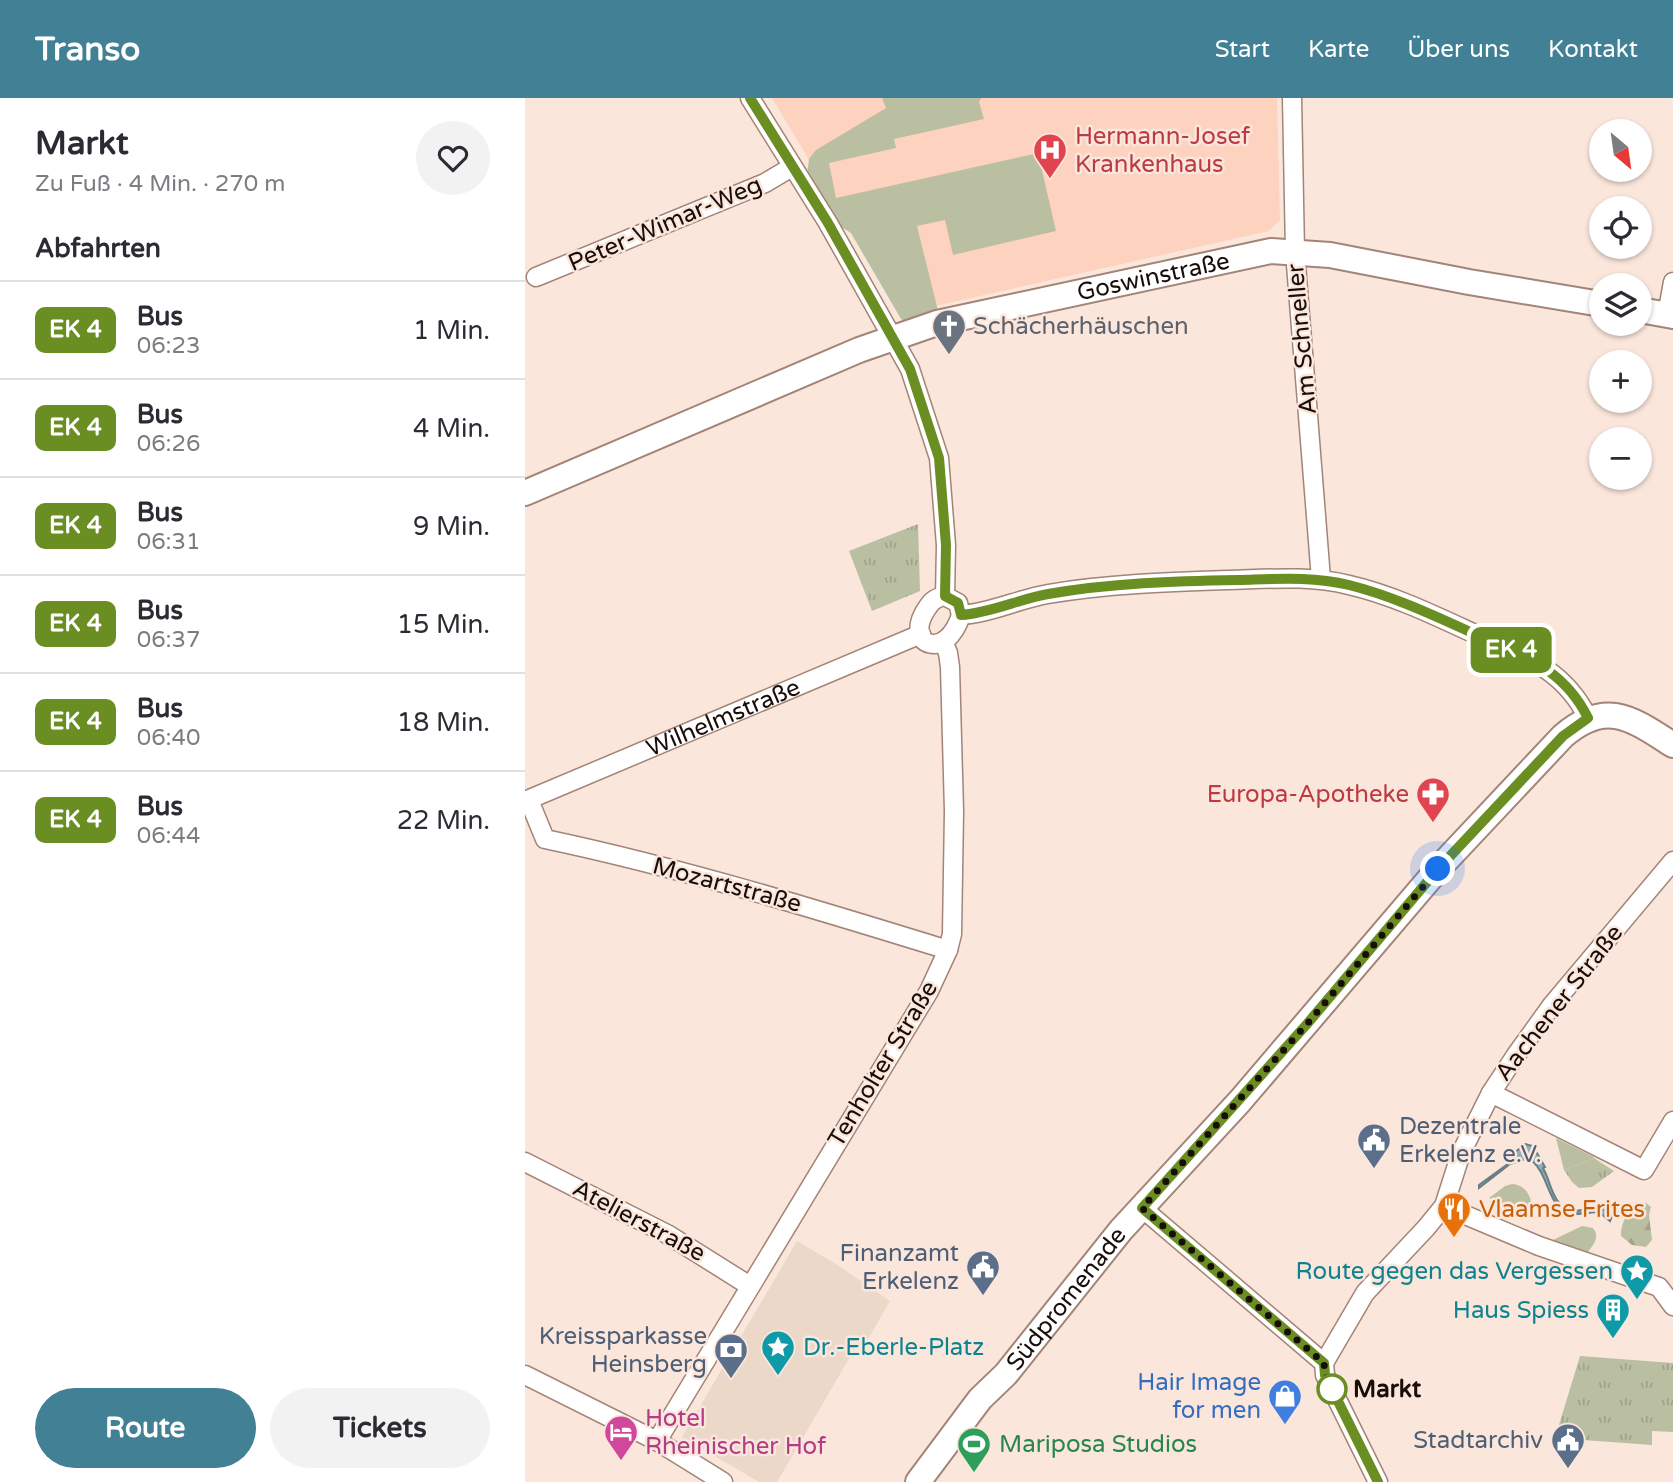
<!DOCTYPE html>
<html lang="de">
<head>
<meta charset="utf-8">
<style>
  body { margin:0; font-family:"Varela Round",sans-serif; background:#f2f2f3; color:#2b2b33; height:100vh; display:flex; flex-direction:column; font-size:26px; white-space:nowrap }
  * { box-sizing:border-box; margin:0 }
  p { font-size:23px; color:#7c7c81 }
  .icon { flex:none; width:38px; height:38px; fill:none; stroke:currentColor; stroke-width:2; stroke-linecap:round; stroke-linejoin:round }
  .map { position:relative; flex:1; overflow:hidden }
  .panel { display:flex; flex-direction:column; background:#fff; width:525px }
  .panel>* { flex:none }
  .badge { padding:0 14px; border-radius:10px; font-size:24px; line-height:46px }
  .needle { width:46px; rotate:151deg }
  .buttons { position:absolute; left:1064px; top:21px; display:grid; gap:14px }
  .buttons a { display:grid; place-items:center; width:63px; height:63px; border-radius:50%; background:#fff; box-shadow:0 2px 5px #0004; font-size:35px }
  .you { position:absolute; width:35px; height:35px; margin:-18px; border:5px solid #fff; border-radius:50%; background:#1a73e8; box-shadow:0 0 0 10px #1a73e833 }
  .map>.badge { position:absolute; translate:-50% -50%; box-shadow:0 0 0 4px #fff }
  h2 { padding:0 35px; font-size:26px; line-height:63px }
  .round { display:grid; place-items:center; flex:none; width:74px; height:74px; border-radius:37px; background:#f2f2f3 }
  .headline { display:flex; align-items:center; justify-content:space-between; height:119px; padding:0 35px }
  h1 { font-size:33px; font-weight:700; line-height:52px }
  .primary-button { display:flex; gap:14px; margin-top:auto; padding:14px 35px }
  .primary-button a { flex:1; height:80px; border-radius:42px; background:#428095; color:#fff; font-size:28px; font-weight:700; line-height:80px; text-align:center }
  .primary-button a+a { background:#f2f2f3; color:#2b2b33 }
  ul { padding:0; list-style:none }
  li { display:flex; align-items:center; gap:21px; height:98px; padding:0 35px; border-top:2px solid #e1e1e2 }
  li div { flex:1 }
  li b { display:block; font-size:26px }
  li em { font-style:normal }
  li .badge { min-width:77px; font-weight:700; text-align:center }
  header { display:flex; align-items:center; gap:42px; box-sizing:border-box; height:98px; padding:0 35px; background:#428095; color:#fff }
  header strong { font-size:33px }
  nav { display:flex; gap:38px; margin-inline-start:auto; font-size:24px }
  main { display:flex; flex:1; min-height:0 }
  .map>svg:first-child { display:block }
  .commercial { fill:#ecd8c9 }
  .built { fill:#fdd3c0 }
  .green { fill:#bbbfa2 }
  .forest { fill:url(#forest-firs) }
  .park { fill:url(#park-tufts) }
  .water { fill:url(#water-waves); stroke:#697f85; stroke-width:2 }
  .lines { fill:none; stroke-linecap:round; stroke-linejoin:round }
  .street-casing { stroke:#a38476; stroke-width:21 }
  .secondary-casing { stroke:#a38476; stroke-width:28 }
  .street { stroke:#fff; stroke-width:18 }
  .secondary { stroke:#fff; stroke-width:24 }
  .line-casing { stroke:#fff; stroke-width:16 }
  .line { stroke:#6b8e23; stroke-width:10 }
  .walk { stroke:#180d08; stroke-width:7; stroke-dasharray:0 12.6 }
  .stop-dot { fill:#fff; stroke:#6b8e23; stroke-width:3.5 }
  .labels { text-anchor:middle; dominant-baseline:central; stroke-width:5; stroke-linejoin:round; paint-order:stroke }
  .health-label { font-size:24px; fill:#be3a42; stroke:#fbe6dc; text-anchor:start }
  .street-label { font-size:24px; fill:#180d08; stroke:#fbe6dc }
  .worship-label { font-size:24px; fill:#5b616d; stroke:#fbe6dc; text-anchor:start }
  .service-label { font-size:24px; fill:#4e5e75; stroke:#fbe6dc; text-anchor:end }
  .food-label { font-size:24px; fill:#c56008; stroke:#fbe6dc; text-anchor:start }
  .culture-label { font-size:24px; fill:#0d838f; stroke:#fbe6dc; text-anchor:end }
  .shop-label { font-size:24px; fill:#366cbe; stroke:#fbe6dc; text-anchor:end }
  .stop-label { font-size:24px; font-weight:bold; fill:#180d08; stroke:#fbe6dc; text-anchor:start }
  .hotel-label { font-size:24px; fill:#b23c85; stroke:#fbe6dc; text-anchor:start }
  .leisure-label { font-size:24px; fill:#27864d; stroke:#fbe6dc; text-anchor:start }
</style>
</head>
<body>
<header>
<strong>Transo</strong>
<nav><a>Start</a><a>Karte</a><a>Über uns</a><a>Kontakt</a></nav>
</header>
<main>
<section class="panel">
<div class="headline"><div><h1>Markt</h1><p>Zu Fuß · 4 Min. · 270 m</p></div><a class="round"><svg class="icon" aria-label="heart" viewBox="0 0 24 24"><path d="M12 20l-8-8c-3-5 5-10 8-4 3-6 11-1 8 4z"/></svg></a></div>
<h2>Abfahrten</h2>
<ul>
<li><span class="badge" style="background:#6b8e23;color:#fff">EK 4</span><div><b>Bus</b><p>06:23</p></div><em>1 Min.</em></li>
<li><span class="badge" style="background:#6b8e23;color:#fff">EK 4</span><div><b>Bus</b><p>06:26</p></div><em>4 Min.</em></li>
<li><span class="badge" style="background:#6b8e23;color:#fff">EK 4</span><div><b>Bus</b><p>06:31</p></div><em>9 Min.</em></li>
<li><span class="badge" style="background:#6b8e23;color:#fff">EK 4</span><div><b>Bus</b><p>06:37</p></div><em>15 Min.</em></li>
<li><span class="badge" style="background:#6b8e23;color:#fff">EK 4</span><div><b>Bus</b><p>06:40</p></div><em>18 Min.</em></li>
<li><span class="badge" style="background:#6b8e23;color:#fff">EK 4</span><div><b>Bus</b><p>06:44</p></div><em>22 Min.</em></li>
</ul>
<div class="primary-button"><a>Route</a><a>Tickets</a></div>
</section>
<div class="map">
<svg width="1148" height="1384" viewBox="0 0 1148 1384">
  <defs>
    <pattern id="forest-firs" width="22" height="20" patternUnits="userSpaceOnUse" patternTransform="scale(1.75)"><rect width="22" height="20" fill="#bbbfa2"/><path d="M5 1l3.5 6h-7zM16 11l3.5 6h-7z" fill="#a0a38a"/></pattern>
    <pattern id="park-tufts" width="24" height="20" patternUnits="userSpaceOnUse" patternTransform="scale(1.75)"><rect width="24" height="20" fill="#bbbfa2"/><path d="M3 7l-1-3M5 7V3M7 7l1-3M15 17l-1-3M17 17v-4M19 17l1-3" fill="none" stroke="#a0a38a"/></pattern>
    <pattern id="water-waves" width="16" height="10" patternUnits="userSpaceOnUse" patternTransform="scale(1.75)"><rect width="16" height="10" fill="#8cb0ba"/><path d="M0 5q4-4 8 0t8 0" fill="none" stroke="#78969e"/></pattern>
  </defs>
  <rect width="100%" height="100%" fill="#fbe6dc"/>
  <polygon class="commercial" points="272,1143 311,1166 365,1203 338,1250 332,1247 252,1384 234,1384 157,1339"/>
  <polygon class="built" points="247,0 752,0 755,122 744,133 379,215 372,210"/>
  <g class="green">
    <polygon points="357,0 456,0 454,4 459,21 369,41 371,50 304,65 311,100 513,55 531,133 428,157 420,122 392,128 414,217 383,225 376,221 326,135 304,121 282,77 284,61 291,52 361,10"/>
    <polygon points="1031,1040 1069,1059 1069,1060 1039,1072"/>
    <path d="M987,1086C1005,1088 1006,1102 1009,1117L964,1100L980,1088Z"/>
    <path d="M1057,1128L1068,1130C1075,1138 1069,1146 1063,1154L1028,1142Z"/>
  </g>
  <path class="forest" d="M1111,1104L1121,1105L1126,1109L1124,1117L1127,1142L1121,1149L1107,1147L1096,1138C1095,1127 1103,1112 1111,1104Z"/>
  <g class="park">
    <polygon points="393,426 395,493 347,513 324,453"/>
    <polygon points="1069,1060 1089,1073 1067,1089 1054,1090 1047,1084 1039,1072"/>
    <polygon points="1055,1258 1148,1265 1148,1334 1127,1333 1127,1347 1030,1340"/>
  </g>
  <path class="water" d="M1000,1046L1008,1048L1020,1069L1018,1070C1024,1080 1025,1092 1032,1102C1045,1121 1056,1110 1073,1109C1078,1108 1084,1111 1089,1113L1085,1123L1074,1114C1064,1114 1050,1119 1041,1114C1021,1104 1024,1073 1003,1060L985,1066L954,1090V1087L991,1060L989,1055Z"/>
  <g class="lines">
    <g class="street-casing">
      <g id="street">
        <polyline points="225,0 303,125 385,271 414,360 421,447 420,498"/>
        <polyline points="767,0 770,154 796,481"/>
        <polyline points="11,179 240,85 267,69"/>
        <polyline points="1142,217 1148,184"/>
        <path d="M420,498L433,505L436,517C421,564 381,547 399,515C405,505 408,500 420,498Z"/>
        <path d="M436,517C466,515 494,501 523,496C582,486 643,484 703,482C743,481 784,477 824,487C868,497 911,518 952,537C999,558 1039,571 1063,620"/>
        <path d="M4,702L20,741C157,770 290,811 423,852"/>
        <path id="s1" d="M0,703L396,536"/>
        <polyline points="966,995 1119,1072 1148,1023"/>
        <polyline points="0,1064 142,1136 225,1188"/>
        <polyline points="919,1108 1014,1148 1134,1189 1148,1208"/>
        <polyline points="617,1110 799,1265 800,1277 853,1384"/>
        <polyline points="799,1265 840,1195 901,1130 919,1108 936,1055 966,995 991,957 1027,907 1148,763"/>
        <polyline points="0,1277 132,1343 198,1384"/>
        <polyline points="132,1343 404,893 423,852 427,836 429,713 425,569 423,555 419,545"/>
      </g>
    </g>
    <g class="secondary-casing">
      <g id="secondary">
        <polyline points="1115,212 1148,218"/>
        <path id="s2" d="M0,395L334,252L412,225L746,153L805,157L944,184L1076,206"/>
        <path id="s3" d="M393,1384L455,1301L481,1276L596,1132L715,1003L913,771L1038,638C1081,601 1106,620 1148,647"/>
      </g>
    </g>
    <use href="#street" class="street"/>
    <use href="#secondary" class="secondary"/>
  </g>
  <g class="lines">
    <g class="line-casing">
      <path id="line" d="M225,0L303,125L385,271L414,360L421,447L420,498L433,505L436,517C466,515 494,501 523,496C586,485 650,483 713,482C751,481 787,478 824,487C868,498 910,518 952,537C999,558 1039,571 1063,620L1038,638L913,771L782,926L617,1110L799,1265L800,1277L853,1384"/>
    </g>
    <use href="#line" class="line"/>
    <polyline class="walk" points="807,1291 800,1277 799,1265 617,1110 782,926 913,771"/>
  </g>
  <defs>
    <g id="hospital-pin" transform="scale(1.75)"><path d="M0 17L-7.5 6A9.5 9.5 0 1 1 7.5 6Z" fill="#e0444e" stroke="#fbe6dc"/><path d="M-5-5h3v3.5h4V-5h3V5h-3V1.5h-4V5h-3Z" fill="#fff"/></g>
    <g id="church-pin" transform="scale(1.75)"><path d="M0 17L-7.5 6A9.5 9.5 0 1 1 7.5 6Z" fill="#6b7280" stroke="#fbe6dc"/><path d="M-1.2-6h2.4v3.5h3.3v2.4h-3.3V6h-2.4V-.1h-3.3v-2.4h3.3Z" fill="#fff"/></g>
    <g id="pharmacy-pin" transform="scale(1.75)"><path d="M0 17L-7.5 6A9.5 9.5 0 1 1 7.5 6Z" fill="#e0444e" stroke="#fbe6dc"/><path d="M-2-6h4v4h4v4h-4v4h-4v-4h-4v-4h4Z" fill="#fff"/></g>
    <g id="civic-pin" transform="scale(1.75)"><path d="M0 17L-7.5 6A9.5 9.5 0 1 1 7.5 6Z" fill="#5c6f8a" stroke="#fbe6dc"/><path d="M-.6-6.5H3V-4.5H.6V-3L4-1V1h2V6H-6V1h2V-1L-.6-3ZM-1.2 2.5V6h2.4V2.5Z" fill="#fff"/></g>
    <g id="restaurant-pin" transform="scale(1.75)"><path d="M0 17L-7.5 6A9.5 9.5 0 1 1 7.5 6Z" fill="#e8710a" stroke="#fbe6dc"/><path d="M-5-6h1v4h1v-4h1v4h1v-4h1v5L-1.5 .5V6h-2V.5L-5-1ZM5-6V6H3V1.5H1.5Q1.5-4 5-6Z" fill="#fff"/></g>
    <g id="sight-pin" transform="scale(1.75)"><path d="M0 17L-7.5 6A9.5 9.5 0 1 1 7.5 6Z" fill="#0f9aa8" stroke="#fbe6dc"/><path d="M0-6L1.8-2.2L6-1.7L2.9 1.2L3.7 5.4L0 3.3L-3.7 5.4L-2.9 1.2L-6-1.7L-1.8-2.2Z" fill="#fff"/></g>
    <g id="building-pin" transform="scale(1.75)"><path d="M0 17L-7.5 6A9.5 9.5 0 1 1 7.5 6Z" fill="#0f9aa8" stroke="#fbe6dc"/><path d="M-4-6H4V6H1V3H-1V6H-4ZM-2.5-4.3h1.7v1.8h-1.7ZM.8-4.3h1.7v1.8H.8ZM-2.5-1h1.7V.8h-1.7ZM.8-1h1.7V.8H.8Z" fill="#fff"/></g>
    <g id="bank-pin" transform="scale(1.75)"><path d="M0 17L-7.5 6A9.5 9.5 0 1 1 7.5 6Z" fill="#5c6f8a" stroke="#fbe6dc"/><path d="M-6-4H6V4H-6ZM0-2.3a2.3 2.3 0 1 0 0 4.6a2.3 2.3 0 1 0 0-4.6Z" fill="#fff"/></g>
    <g id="shop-pin" transform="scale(1.75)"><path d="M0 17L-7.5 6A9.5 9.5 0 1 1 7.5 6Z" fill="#3f7fe0" stroke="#fbe6dc"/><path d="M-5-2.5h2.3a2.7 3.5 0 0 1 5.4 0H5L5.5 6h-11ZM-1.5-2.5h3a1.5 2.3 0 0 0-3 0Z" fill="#fff"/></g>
    <g id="hotel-pin" transform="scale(1.75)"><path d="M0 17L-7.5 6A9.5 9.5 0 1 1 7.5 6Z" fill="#d1479c" stroke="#fbe6dc"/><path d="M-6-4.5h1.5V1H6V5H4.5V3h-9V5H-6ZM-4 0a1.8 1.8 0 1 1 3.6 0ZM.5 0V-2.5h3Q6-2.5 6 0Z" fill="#fff"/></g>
    <g id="stadium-pin" transform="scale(1.75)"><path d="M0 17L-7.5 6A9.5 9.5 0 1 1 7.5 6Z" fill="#2e9e5b" stroke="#fbe6dc"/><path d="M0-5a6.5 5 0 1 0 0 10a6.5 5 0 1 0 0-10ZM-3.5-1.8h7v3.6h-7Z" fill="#fff"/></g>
  </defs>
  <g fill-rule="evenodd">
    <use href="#hospital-pin" x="525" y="52"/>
    <use href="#church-pin" x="424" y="228"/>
    <use href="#pharmacy-pin" x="908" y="696"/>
    <use href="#civic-pin" x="849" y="1042"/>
    <use href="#restaurant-pin" x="929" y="1111"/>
    <use href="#civic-pin" x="458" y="1169"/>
    <use href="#sight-pin" x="1112" y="1173"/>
    <use href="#building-pin" x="1088" y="1212"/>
    <use href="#sight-pin" x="253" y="1249"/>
    <use href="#bank-pin" x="206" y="1252"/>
    <use href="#shop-pin" x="760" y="1298"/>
    <use href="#hotel-pin" x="96" y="1334"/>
    <use href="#civic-pin" x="1043" y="1342"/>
    <use href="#stadium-pin" x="449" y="1346"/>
  </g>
  <circle class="stop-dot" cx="807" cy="1291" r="14"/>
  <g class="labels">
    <g class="health-label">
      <text x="550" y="38">Hermann-Josef<tspan x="550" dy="28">Krankenhaus</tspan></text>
      <text x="884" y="696" text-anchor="end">Europa-Apotheke</text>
    </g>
    <g class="street-label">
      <text transform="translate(140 126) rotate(-23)">Peter-Wimar-Weg</text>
      <text stroke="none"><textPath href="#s2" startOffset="667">Goswinstraße</textPath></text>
      <text transform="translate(777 241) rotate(-95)">Am Schneller</text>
      <text stroke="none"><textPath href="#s1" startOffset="215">Wilhelmstraße</textPath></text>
      <text transform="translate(202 787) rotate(15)">Mozartstraße</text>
      <text transform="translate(1034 905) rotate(-52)">Aachener Straße</text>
      <text transform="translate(358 966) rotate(-59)">Tenholter Straße</text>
      <text transform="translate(114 1123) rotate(28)">Atelierstraße</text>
      <text stroke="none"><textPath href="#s3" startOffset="236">Südpromenade</textPath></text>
    </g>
    <g class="worship-label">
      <text x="448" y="228">Schächerhäuschen</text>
    </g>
    <g class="service-label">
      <text x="874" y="1028" text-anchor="start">Dezentrale<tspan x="874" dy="28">Erkelenz e.V.</tspan></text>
      <text x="434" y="1155">Finanzamt<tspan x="434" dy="28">Erkelenz</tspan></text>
      <text x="182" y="1238">Kreissparkasse<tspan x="182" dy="28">Heinsberg</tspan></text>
      <text x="1018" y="1342">Stadtarchiv</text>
    </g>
    <g class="food-label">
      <text x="954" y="1111">Vlaamse Frites</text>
    </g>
    <g class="culture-label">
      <text x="1088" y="1173">Route gegen das Vergessen</text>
      <text x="1064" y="1212">Haus Spiess</text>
      <text x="278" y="1249" text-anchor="start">Dr.-Eberle-Platz</text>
    </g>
    <g class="shop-label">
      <text x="736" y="1284">Hair Image<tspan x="736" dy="28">for men</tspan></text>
    </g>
    <g class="stop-label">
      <text x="828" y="1291">Markt</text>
    </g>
    <g class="hotel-label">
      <text x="120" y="1320">Hotel<tspan x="120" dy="28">Rheinischer Hof</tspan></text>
    </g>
    <g class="leisure-label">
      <text x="474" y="1346">Mariposa Studios</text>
    </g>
  </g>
</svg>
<div class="buttons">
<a><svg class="needle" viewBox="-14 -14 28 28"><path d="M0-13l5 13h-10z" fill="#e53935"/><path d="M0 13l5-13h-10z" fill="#7c7c81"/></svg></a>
<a><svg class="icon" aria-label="locate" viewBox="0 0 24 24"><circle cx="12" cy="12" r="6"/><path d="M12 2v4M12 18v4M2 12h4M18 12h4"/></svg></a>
<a><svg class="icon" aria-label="layers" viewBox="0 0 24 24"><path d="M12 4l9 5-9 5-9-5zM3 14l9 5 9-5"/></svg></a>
<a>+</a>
<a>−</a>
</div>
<div class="you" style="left:913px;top:771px"></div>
<b class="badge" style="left:986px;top:552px;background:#6b8e23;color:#fff">EK 4</b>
</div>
</main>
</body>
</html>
